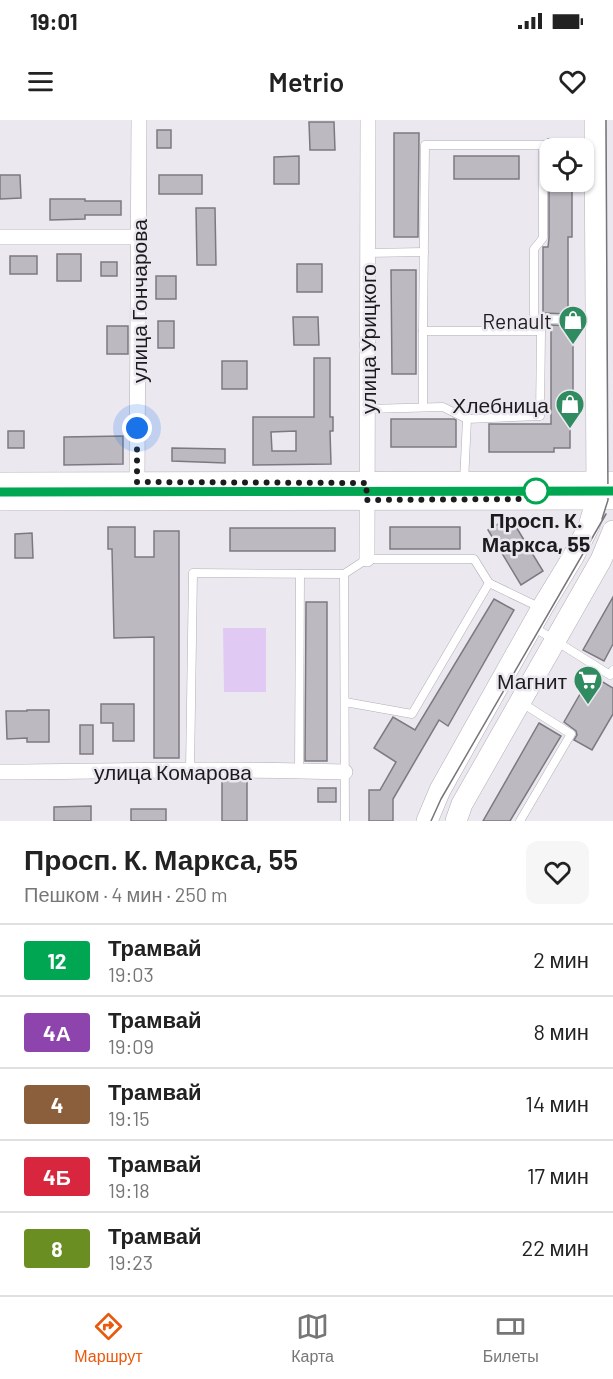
<!DOCTYPE html>
<html lang="ru">
<head>
<meta charset="utf-8">
<style>
  body { margin:0; font-family:Barlow,sans-serif; background:#f6f6f6; color:#222; height:100vh; display:flex; flex-direction:column; font-size:22px; white-space:nowrap }
  * { box-sizing:border-box; margin:0 }
  p { font-size:20px; color:#767676 }
  .icon { flex:none; width:33px; height:33px; fill:none; stroke:currentColor; stroke-width:2; stroke-linecap:round; stroke-linejoin:round }
  .map { position:relative; height:701px; overflow:hidden }
  .panel { display:flex; flex-direction:column; background:#fff; flex:1 }
  .panel>* { flex:none }
  .badge { padding:0 12px; border-radius:4px; font-size:21px; line-height:39px }
  .tools { position:absolute; left:540px; top:18px; display:grid; gap:12px }
  .tools a { display:grid; place-items:center; width:54px; height:54px; border-radius:12px; background:#fff; box-shadow:0 2px 4px #0004; font-size:30px }
  .you { position:absolute; width:30px; height:30px; margin:-15px; border:4px solid #fff; border-radius:50%; background:#1a73e8; box-shadow:0 0 0 9px #1a73e833 }
  .map>.badge { position:absolute; translate:-50% -50%; box-shadow:0 0 0 3px #fff }
  .round { display:grid; place-items:center; flex:none; width:63px; height:63px; border-radius:12px; background:#f6f6f6 }
  .summary { display:flex; align-items:center; justify-content:space-between; height:102px; padding:0 24px }
  h1 { font-size:28px; font-weight:600; line-height:45px }
  ul { padding:0; list-style:none }
  li { display:flex; align-items:center; gap:18px; height:72px; padding:0 24px; border-top:2px solid #e0e0e0 }
  li div { flex:1 }
  li b { display:block; font-size:22px }
  li em { font-style:normal }
  li .badge { min-width:66px; font-weight:700; text-align:center }
  .status { display:flex; justify-content:space-between; align-items:center; height:42px; padding:0 30px; background:#fff; direction:ltr }
  .status svg { height:16px; fill:currentColor }
  header { display:flex; justify-content:space-between; align-items:center; height:78px; padding:0 24px; background:#fff; font-size:27px; font-weight:600 }
  .tab-bar { display:flex; justify-content:space-around; align-items:center; height:84px; border-top:2px solid #e0e0e0; background:#fff; font-size:16px; color:#767676 }
  .tab-bar a { display:grid; justify-items:center; gap:3px }
  .tab-bar .on { color:#ea580c }
  .map>svg:first-child { display:block }
  .green { fill:#e0caf4 }
  .building { fill:#bdb9c0; stroke:#7d7980; stroke-width:1.5; fill-rule:evenodd }
  .lines { fill:none; stroke-linecap:round; stroke-linejoin:round }
  .service-casing { stroke:#b2aeb5; stroke-width:9 }
  .minor-casing { stroke:#b2aeb5; stroke-width:16 }
  .secondary-casing { stroke:#b2aeb5; stroke-width:22 }
  .service { stroke:#fff; stroke-width:8 }
  .minor { stroke:#fff; stroke-width:15 }
  .secondary { stroke:#fff; stroke-width:21 }
  .tram { stroke:#77757a; stroke-width:1.5 }
  .line-casing { stroke:#fff; stroke-width:14 }
  .line { stroke:#00a651; stroke-width:9 }
  .walk { stroke:#1c1b1d; stroke-width:6; stroke-dasharray:0 10.8 }
  .stop-dot { fill:#fff; stroke:#00a651; stroke-width:3 }
  .labels { text-anchor:middle; dominant-baseline:central; stroke-width:5; stroke-linejoin:round; paint-order:stroke }
  .street-label { font-size:21px; fill:#1c1b1d; stroke:#ece8f0 }
  .poi-label { font-size:21px; fill:#1c1b1d; stroke:#ece8f0; text-anchor:end }
  .stop-label { font-size:21px; font-weight:bold; fill:#1c1b1d; stroke:#ece8f0 }
</style>
</head>
<body>
<div class="status"><b>19:01</b><svg viewBox="0 0 49 12"><path d="M0 12V9h3v3zM5 12V6h3v6zM10 12V3h3v9zM15 12V0h3v12zM26 1h20v11H26zM47 4h2v5h-2z"/></svg></div>
<header><svg class="icon" aria-label="menu" viewBox="0 0 24 24"><path d="M4 6h16M4 12h16M4 18h16"/></svg>Metrio<svg class="icon" aria-label="heart" viewBox="0 0 24 24"><path d="M12 20l-8-8c-3-5 5-10 8-4 3-6 11-1 8 4z"/></svg></header>
<div class="map">
<svg width="613" height="701" viewBox="0 0 613 701">
  <rect width="100%" height="100%" fill="#ece8f0"/>
  <polygon class="green" points="223,508 266,508 266,572 224,572"/>
  <g class="building">
    <polygon points="309,2 334,2 335,30 310,30"/>
    <rect x="157" y="10" width="14" height="18"/>
    <polygon points="394,13 419,13 418,117 394,117"/>
    <polygon points="548,19 572,19 572,28 549,28"/>
    <polygon points="299,36 299,64 274,64 274,37"/>
    <rect x="454" y="36" width="65" height="23"/>
    <polygon points="0,55 20,55 21,78 0,79"/>
    <rect x="159" y="55" width="43" height="19"/>
    <polygon points="549,62 572,62 572,117 568,117 568,194 543,193 543,127 548,127 549,118"/>
    <polygon points="50,79 85,79 85,81 121,81 121,95 85,95 85,99 50,100"/>
    <polygon points="196,88 215,88 216,145 197,145"/>
    <rect x="57" y="134" width="24" height="27"/>
    <rect x="10" y="136" width="27" height="18"/>
    <rect x="101" y="142" width="16" height="14"/>
    <rect x="297" y="144" width="25" height="28"/>
    <polygon points="391,150 416,150 416,254 392,254"/>
    <rect x="156" y="156" width="20" height="23"/>
    <polygon points="293,197 318,197 319,225 294,225"/>
    <rect x="158" y="201" width="16" height="27"/>
    <polygon points="551,205 573,206 573,304 570,304 570,328 554,328 554,332 489,332 489,304 551,304"/>
    <rect x="107" y="206" width="21" height="28"/>
    <path d="M314,238H330V297H333V311H330L331,344L253,345V297H314ZM296,311V331H272L271,312Z"/>
    <rect x="222" y="241" width="25" height="28"/>
    <polygon points="391,299 454,299 456,300 456,327 391,327"/>
    <rect x="8" y="311" width="16" height="17"/>
    <polygon points="123,316 123,344 64,345 64,317"/>
    <polygon points="172,328 225,329 225,343 172,341"/>
    <polygon points="510,397 543,451 521,465 488,410"/>
    <polygon points="108,407 135,407 135,437 154,437 154,411 179,411 179,638 154,638 154,517 114,518 112,429 108,429"/>
    <rect x="390" y="407" width="70" height="22"/>
    <rect x="230" y="408" width="105" height="23"/>
    <polygon points="32,413 33,438 15,438 15,414"/>
    <polygon points="613,477 613,524 604,541 583,530"/>
    <polygon points="494,479 514,490 448,606 439,600 393,679 393,701 369,701 369,670 380,670 396,642 374,628 393,597 415,610"/>
    <polygon points="306,482 327,482 327,641 305,641"/>
    <polygon points="591,555 613,568 613,594 592,630 574,620 577,615 576,611 564,602"/>
    <polygon points="101,584 134,584 134,621 113,621 113,603 101,603"/>
    <polygon points="27,590 49,590 49,622 27,622 27,618 7,619 6,591 27,591"/>
    <polygon points="539,603 561,616 510,701 483,701"/>
    <rect x="80" y="605" width="13" height="29"/>
    <rect x="222" y="660" width="25" height="41"/>
    <rect x="318" y="668" width="18" height="14"/>
    <polygon points="91,686 91,701 54,701 54,687"/>
    <rect x="131" y="689" width="35" height="12"/>
  </g>
  <g class="lines">
    <g class="service-casing">
      <g id="service">
        <polyline points="367,133 424,132"/>
        <polyline points="423,211 425,25 543,25 543,118 534,129 534,199"/>
        <polyline points="541,211 534,199 594,200"/>
        <polyline points="423,287 423,211 541,211 540,296 467,299 464,362"/>
        <polyline points="367,289 443,287 467,299"/>
        <polyline points="344,454 345,701"/>
        <polyline points="532,506 610,555 613,550"/>
        <polyline points="345,582 412,594 489,463"/>
        <polyline points="190,650 193,453 344,454 367,439 474,439 489,463 541,488"/>
        <polyline points="299,651 300,454"/>
        <polyline points="520,701 571,614 522,583"/>
      </g>
    </g>
    <g class="minor-casing">
      <g id="minor">
        <polyline points="0,117 139,117"/>
        <polyline points="137,362 139,0"/>
        <polyline points="367,439 368,0"/>
        <path d="M0,652C115,651 230,648 345,652"/>
      </g>
    </g>
    <g class="secondary-casing">
      <g id="secondary">
        <polyline points="0,363 613,362"/>
        <polyline points="0,380 613,379"/>
        <polyline points="427,701 440,670 542,488 573,437 589,406 597,379 595,0"/>
        <polyline points="456,701 462,684 601,440 613,411"/>
      </g>
    </g>
    <use href="#service" class="service"/>
    <use href="#minor" class="minor"/>
    <use href="#secondary" class="secondary"/>
    <g class="tram">
      <polyline points="0,372 613,371"/>
      <polyline points="602,399 608,380 606,0"/>
      <polyline points="431,701 441,679 606,394"/>
    </g>
  </g>
  <g class="lines">
    <g class="line-casing">
      <polyline id="line" points="0,372 613,371"/>
    </g>
    <use href="#line" class="line"/>
    <polyline class="walk" points="137,308 137,362 367,363 366,380 531,379 536,371"/>
  </g>
  <defs>
    <g id="shop-pin" transform="scale(1.5)"><path d="M0 17L-7.5 6A9.5 9.5 0 1 1 7.5 6Z" fill="#318b60" stroke="#ece8f0"/><path d="M-5-2.5h2.3a2.7 3.5 0 0 1 5.4 0H5L5.5 6h-11ZM-1.5-2.5h3a1.5 2.3 0 0 0-3 0Z" fill="#fff"/></g>
    <g id="supermarket-pin" transform="scale(1.5)"><path d="M0 17L-7.5 6A9.5 9.5 0 1 1 7.5 6Z" fill="#318b60" stroke="#ece8f0"/><path d="M-6-5.5h2.5l.6 2H6L4.5 2H-2.5L-4.4-4H-6ZM-1.5 3.2a1.3 1.3 0 1 0 .1 0ZM3 3.2a1.3 1.3 0 1 0 .1 0Z" fill="#fff"/></g>
  </defs>
  <g fill-rule="evenodd">
    <use href="#shop-pin" x="573" y="200"/>
    <use href="#shop-pin" x="570" y="284"/>
    <use href="#supermarket-pin" x="588" y="560"/>
  </g>
  <circle class="stop-dot" cx="536" cy="371" r="12"/>
  <g class="labels">
    <g class="street-label">
      <text transform="translate(138 181) rotate(-90)">улица Гончарова</text>
      <text transform="translate(367 219) rotate(-90)">улица Урицкого</text>
      <text x="173" y="651">улица Комарова</text>
    </g>
    <g class="poi-label">
      <text x="552" y="200">Renault</text>
      <text x="549" y="284">Хлебница</text>
      <text x="567" y="560">Магнит</text>
    </g>
    <g class="stop-label">
      <text x="536" y="399">Просп. К.<tspan x="536" dy="24">Маркса, 55</tspan></text>
    </g>
  </g>
</svg>
<div class="tools">
<a><svg class="icon" aria-label="locate" viewBox="0 0 24 24"><circle cx="12" cy="12" r="6"/><path d="M12 2v4M12 18v4M2 12h4M18 12h4"/></svg></a>
</div>
<div class="you" style="left:137px;top:308px"></div>
</div>
<section class="panel">
<div class="summary"><div><h1>Просп. К. Маркса, 55</h1><p>Пешком · 4 мин · 250 m</p></div><a class="round"><svg class="icon" aria-label="heart" viewBox="0 0 24 24"><path d="M12 20l-8-8c-3-5 5-10 8-4 3-6 11-1 8 4z"/></svg></a></div>
<ul>
<li><span class="badge" style="background:#00a651;color:#fff">12</span><div><b>Трамвай</b><p>19:03</p></div><em>2 мин</em></li>
<li><span class="badge" style="background:#8e44ad;color:#fff">4А</span><div><b>Трамвай</b><p>19:09</p></div><em>8 мин</em></li>
<li><span class="badge" style="background:#8b5e3c;color:#fff">4</span><div><b>Трамвай</b><p>19:15</p></div><em>14 мин</em></li>
<li><span class="badge" style="background:#d7263d;color:#fff">4Б</span><div><b>Трамвай</b><p>19:18</p></div><em>17 мин</em></li>
<li><span class="badge" style="background:#6b8e23;color:#fff">8</span><div><b>Трамвай</b><p>19:23</p></div><em>22 мин</em></li>
</ul>
</section>
<nav class="tab-bar">
<a class="on"><svg class="icon" aria-label="directions" viewBox="0 0 24 24"><path d="M12 3l9 9-9 9-9-9zM9 14v-3h6M13 9l2 2-2 2"/></svg>Маршрут</a>
<a><svg class="icon" aria-label="map" viewBox="0 0 24 24"><path d="M3 6l6-2 6 2 6-2v14l-6 2-6-2-6 2zM9 4v14M15 6v14"/></svg>Карта</a>
<a><svg class="icon" aria-label="tickets" viewBox="0 0 24 24"><path d="M3 7h18v10H3zM15 7v10"/></svg>Билеты</a>
</nav>
</body>
</html>
